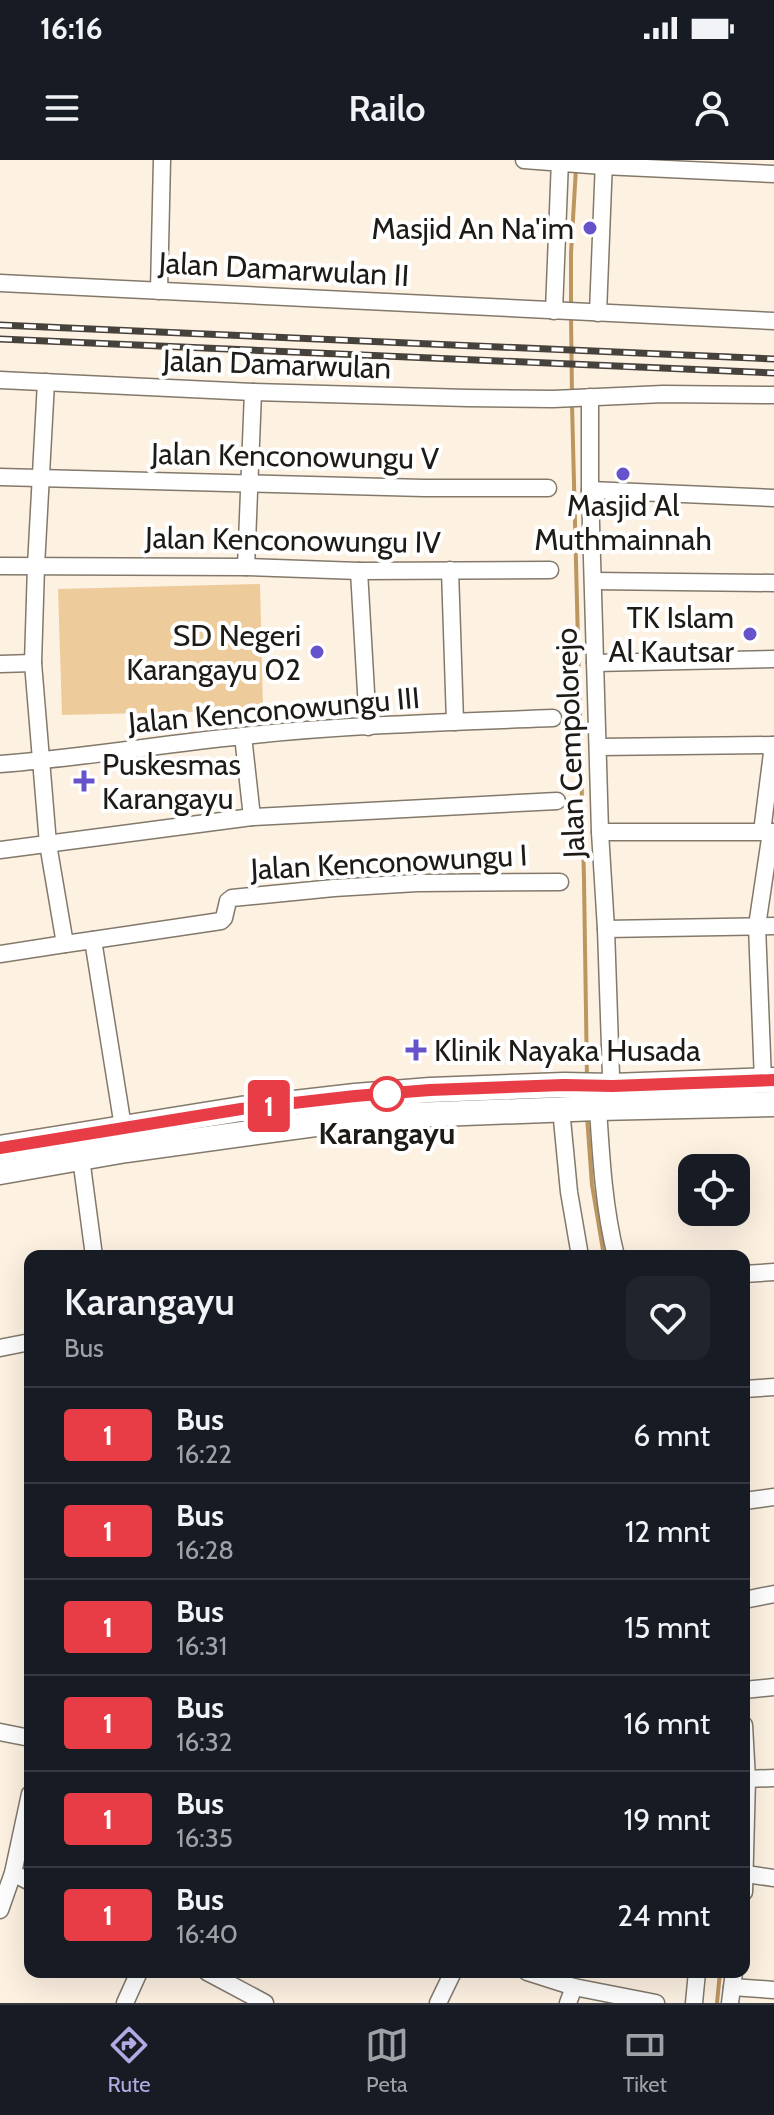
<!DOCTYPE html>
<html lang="id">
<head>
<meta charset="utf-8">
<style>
  body { margin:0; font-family:Cabin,sans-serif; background:#20242c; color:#f1f3f6; height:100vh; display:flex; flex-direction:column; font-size:30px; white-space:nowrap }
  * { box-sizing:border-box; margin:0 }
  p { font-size:26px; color:#9ea1a6 }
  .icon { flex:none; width:44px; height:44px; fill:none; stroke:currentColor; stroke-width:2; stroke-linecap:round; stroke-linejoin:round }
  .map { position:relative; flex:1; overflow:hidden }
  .sheet { position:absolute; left:24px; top:1090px; width:726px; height:728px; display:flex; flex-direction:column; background:#171b24; border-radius:16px; box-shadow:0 8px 32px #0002 }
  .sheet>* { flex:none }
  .badge { padding:0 16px; border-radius:6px; font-size:28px; line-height:52px }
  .buttons { position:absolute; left:678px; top:994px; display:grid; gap:16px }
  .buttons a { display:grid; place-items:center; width:72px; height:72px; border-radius:16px; background:#171b24; box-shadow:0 8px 32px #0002; font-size:40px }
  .map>.badge { position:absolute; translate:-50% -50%; box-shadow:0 0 0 4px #fff }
  .round { display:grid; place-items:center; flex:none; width:84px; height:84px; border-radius:16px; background:#20242c }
  .overview { display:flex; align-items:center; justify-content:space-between; height:136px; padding:0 40px }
  h1 { font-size:38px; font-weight:600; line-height:60px }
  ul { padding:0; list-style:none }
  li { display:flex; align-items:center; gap:24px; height:96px; padding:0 40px; border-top:2px solid #363941 }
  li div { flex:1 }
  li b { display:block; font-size:30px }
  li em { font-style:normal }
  li .badge { min-width:88px; font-weight:700; text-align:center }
  .status { display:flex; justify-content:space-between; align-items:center; height:56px; padding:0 40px; background:#171b24; direction:ltr }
  .status svg { height:22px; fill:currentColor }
  header { display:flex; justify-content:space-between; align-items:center; height:104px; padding:0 40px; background:#171b24; font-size:36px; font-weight:600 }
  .tab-bar { display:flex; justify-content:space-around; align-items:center; height:112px; border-top:2px solid #363941; background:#171b24; font-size:22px; color:#9ea1a6 }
  .tab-bar a { display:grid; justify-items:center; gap:4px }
  .tab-bar .selected { color:#b2abe3 }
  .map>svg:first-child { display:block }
  .green { fill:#edcb9b }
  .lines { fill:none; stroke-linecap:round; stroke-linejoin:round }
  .stream { stroke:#bc965f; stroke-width:4 }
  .minor-casing { stroke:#82796b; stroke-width:19 }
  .highway-casing { stroke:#82796b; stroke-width:27 }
  .minor { stroke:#fff; stroke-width:16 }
  .highway { stroke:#fff; stroke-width:24 }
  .rail-casing { stroke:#46413a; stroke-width:7 }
  .rail { stroke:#fff; stroke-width:4; stroke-dasharray:12; stroke-linecap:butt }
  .line-casing { stroke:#fff; stroke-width:18 }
  .line { stroke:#e83d46; stroke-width:12 }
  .poi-dot { fill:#6652cb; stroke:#fff; stroke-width:3 }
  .stop-dot { fill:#fff; stroke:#e83d46; stroke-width:4 }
  .labels { text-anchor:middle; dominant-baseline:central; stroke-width:8; stroke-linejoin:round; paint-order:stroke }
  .poi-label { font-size:30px; fill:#1e1a15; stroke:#fff; text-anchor:end }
  .street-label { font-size:30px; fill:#1e1a15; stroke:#fff }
  .stop-label { font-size:30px; font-weight:bold; fill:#1e1a15; stroke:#fff }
</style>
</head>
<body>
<div class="status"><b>16:16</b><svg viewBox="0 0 49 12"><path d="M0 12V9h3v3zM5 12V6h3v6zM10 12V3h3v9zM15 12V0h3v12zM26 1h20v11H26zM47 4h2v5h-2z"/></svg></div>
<header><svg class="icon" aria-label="menu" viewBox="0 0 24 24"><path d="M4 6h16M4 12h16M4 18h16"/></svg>Railo<svg class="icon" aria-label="person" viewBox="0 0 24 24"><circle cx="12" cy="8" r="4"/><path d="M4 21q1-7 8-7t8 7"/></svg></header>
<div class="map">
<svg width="774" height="1843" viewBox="0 0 774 1843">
  <rect width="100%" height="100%" fill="#fdf1e2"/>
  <polygon class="green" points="260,424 263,550 62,555 58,429"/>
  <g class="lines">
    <g class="stream">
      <polyline points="571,147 571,93 576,8"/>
      <polyline points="571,156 572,235"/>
      <polyline points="572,244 584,720 587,919"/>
      <polyline points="587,956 592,1025 604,1096"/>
      <polyline points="717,1843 720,1812"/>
    </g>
    <g class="minor-casing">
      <g id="minor">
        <polyline points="524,0 603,6 774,14"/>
        <polyline points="0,123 774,161"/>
        <polyline points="159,131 162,0"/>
        <polyline points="554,151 560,0"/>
        <polyline points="598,153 604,0"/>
        <polyline points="0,220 253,232 467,238 553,239 663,234 774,235"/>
        <polyline points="46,222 36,406 33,503 48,684 65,784 93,780 123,967"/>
        <polyline points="590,237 590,330 600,672 606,769 611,916 613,926"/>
        <polyline points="0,317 424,328 548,328"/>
        <polyline points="590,330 774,338"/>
        <polyline points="0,406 246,407 359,411 550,410"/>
        <polyline points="246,407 253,232"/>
        <polyline points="450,410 455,562"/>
        <polyline points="359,411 368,567"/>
        <polyline points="593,421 774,423"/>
        <polyline points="595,503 774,499"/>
        <polyline points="0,504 33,503"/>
        <polyline points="243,576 252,657"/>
        <polyline points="598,587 774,585"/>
        <path d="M0,604C81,598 162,584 243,576C345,565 450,562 553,558"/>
        <polyline points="600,672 774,672"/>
        <polyline points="762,672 773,585"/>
        <polyline points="0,690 252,657 557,641"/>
        <polyline points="606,769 774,766"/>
        <polyline points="93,780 221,761 224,758 228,741 232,738 334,728 417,723 560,722"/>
        <polyline points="0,794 65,784"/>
        <polyline points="763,921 757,766 771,672"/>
        <path d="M598,948C601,997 604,1049 616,1096"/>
        <polyline points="561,949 569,1032 580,1096"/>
        <polyline points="81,998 94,1096"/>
        <polyline points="744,1114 774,1112"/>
        <polyline points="0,1188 30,1182"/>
        <polyline points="744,1229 774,1227"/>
        <polyline points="744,1341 774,1337"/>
        <polyline points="744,1440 774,1434"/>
        <polyline points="744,1530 774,1527"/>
        <polyline points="744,1565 747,1619 744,1732"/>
        <polyline points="0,1572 30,1578"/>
        <polyline points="744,1619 774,1618"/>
        <polyline points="13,1713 30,1722"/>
        <polyline points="746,1714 774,1718"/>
        <polyline points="0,1750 13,1713 30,1634"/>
        <polyline points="207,1812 265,1843"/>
        <polyline points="527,1812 574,1827 656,1843"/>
        <polyline points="732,1827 774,1830"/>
        <polyline points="125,1843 139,1812"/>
        <polyline points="438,1843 453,1812"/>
        <polyline points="568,1843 574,1827"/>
        <polyline points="694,1843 697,1812"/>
        <polyline points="730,1843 734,1812"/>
      </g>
    </g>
    <g class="highway-casing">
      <g id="highway">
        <polyline points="0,988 241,949 355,936 430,930 564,925 613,926 774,920"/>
        <polyline points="0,1012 126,990 345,960 413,955 598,948 774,944"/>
      </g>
    </g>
    <use href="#minor" class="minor"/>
    <use href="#highway" class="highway"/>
    <g class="rail-casing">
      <g id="rail">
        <polyline points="0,165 774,199"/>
        <polyline points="0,179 774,213"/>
      </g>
    </g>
    <use href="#rail" class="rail"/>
  </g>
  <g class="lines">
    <g class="line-casing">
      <polyline id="line" points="0,988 241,949 355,936 430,930 564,925 613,926 774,920"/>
    </g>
    <use href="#line" class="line"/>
  </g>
  <g class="poi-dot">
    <circle cx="590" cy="68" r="8"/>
    <circle cx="623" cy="314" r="8"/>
    <circle cx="750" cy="474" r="8"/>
    <circle cx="317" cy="492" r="8"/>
    <path d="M80 609h8v8h8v8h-8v8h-8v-8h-8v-8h8z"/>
    <path d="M412 878h8v8h8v8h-8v8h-8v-8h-8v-8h8z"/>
  </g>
  <circle class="stop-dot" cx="387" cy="934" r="16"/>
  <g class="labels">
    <g class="poi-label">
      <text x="574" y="68">Masjid An Na'im</text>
      <text x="623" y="345" text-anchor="middle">Masjid Al<tspan x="623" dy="34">Muthmainnah</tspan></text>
      <text x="734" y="457">TK Islam<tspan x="734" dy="34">Al Kautsar</tspan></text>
      <text x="301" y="475">SD Negeri<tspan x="301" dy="34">Karangayu 02</tspan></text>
      <text x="102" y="604" text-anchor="start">Puskesmas<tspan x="102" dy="34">Karangayu</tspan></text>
      <text x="434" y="890" text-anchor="start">Klinik Nayaka Husada</text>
    </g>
    <g class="street-label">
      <text transform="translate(284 109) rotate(3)">Jalan Damarwulan II</text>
      <text transform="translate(277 204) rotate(2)">Jalan Damarwulan</text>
      <text transform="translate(295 296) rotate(1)">Jalan Kenconowungu V</text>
      <text transform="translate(293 380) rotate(1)">Jalan Kenconowungu IV</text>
      <text transform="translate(274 550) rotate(-5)">Jalan Kenconowungu III</text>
      <text transform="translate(570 583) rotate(-92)">Jalan Cempolorejo</text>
      <text transform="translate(389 702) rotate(-3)">Jalan Kenconowungu I</text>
    </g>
    <g class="stop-label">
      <text x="387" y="973">Karangayu</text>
    </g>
  </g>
</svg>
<div class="buttons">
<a><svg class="icon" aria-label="locate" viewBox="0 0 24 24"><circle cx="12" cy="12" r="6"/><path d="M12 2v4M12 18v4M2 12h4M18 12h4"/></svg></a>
</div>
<b class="badge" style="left:269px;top:946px;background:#e83d46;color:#fff">1</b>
<section class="sheet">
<div class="overview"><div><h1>Karangayu</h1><p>Bus</p></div><a class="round"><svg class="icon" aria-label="heart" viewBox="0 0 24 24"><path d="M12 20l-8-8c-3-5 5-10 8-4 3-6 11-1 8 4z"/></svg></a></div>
<ul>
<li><span class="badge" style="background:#e83d46;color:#fff">1</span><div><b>Bus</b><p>16:22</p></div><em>6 mnt</em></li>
<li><span class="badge" style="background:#e83d46;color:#fff">1</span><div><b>Bus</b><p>16:28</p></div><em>12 mnt</em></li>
<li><span class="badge" style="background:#e83d46;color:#fff">1</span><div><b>Bus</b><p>16:31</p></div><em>15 mnt</em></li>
<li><span class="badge" style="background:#e83d46;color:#fff">1</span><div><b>Bus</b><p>16:32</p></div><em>16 mnt</em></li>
<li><span class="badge" style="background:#e83d46;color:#fff">1</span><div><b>Bus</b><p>16:35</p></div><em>19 mnt</em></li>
<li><span class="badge" style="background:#e83d46;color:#fff">1</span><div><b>Bus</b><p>16:40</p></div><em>24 mnt</em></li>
</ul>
</section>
</div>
<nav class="tab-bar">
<a class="selected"><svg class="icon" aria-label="directions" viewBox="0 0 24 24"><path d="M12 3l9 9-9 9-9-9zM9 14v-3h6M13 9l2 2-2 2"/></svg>Rute</a>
<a><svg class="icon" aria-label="map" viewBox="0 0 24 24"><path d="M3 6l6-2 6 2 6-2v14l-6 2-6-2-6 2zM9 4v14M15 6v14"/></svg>Peta</a>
<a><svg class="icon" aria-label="tickets" viewBox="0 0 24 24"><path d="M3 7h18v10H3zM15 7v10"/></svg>Tiket</a>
</nav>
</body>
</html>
